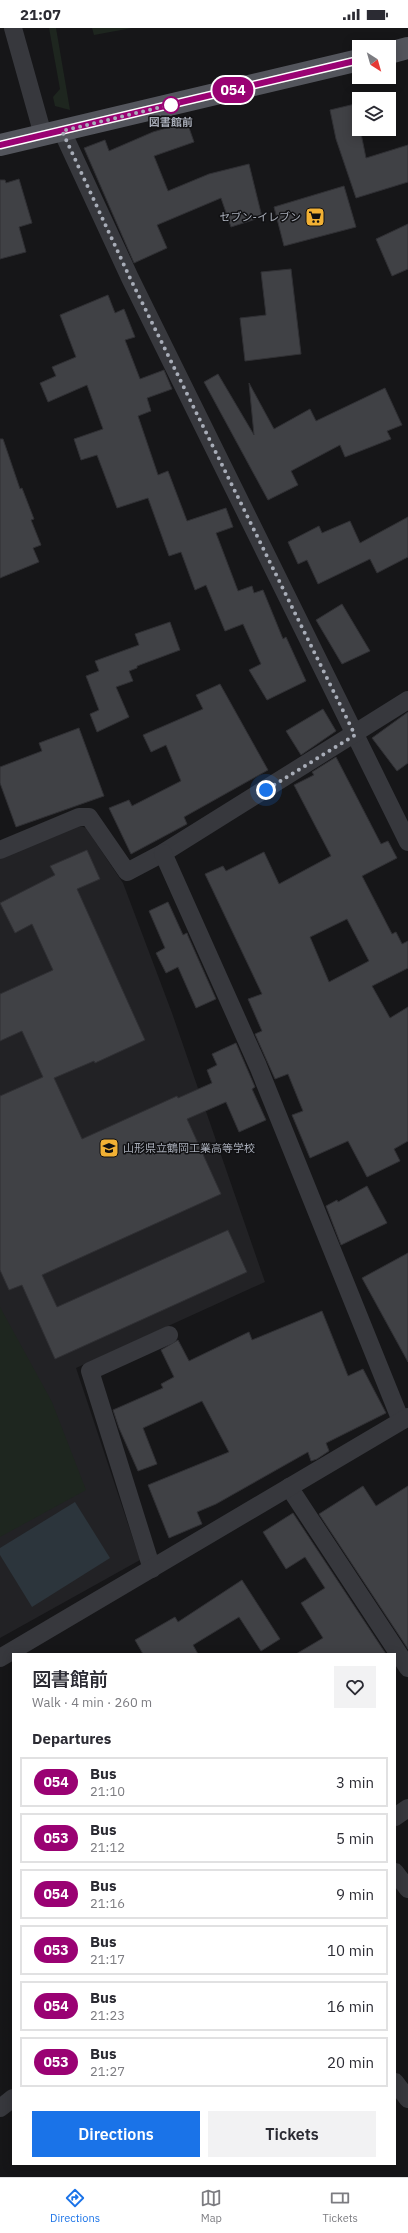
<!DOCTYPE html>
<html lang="en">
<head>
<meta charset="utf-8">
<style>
  body { margin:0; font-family:"IBM Plex Sans","Noto Sans JP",sans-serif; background:#f2f2f3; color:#2b2b33; height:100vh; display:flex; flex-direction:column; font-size:15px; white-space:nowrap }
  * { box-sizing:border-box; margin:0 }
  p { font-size:13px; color:#7c7c81 }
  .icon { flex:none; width:22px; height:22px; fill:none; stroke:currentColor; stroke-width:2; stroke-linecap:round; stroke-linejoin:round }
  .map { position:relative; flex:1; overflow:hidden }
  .sheet { position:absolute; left:12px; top:1625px; width:384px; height:512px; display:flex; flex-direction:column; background:#fff; border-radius:0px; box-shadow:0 2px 10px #0003 }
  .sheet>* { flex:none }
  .badge { padding:0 8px; border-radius:13px; font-size:14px; line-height:26px }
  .needle { width:26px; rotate:143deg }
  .tools { position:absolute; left:352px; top:12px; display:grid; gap:8px }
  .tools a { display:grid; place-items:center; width:44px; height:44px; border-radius:0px; background:#fff; box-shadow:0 2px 10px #0003; font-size:20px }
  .you { position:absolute; width:20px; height:20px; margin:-10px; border:3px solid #fff; border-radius:50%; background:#1a73e8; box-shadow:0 0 0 6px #1a73e833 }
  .map>.badge { position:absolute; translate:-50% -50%; box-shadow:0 0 0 2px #fff }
  h2 { padding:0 20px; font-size:15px; line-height:36px }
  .round { display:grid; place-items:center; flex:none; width:42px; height:42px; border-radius:0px; background:#f2f2f3 }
  .headline { display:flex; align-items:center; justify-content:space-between; height:68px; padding:0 20px }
  h1 { font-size:19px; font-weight:600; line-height:30px }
  .cta { display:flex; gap:8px; margin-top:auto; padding:8px 20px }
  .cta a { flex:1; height:46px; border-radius:0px; background:#1a73e8; color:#fff; font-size:16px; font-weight:600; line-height:46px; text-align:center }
  .cta a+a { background:#f2f2f3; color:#2b2b33 }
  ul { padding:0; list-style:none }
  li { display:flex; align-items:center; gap:12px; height:50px; margin:0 8px 6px; padding:0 12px; border:2px solid #e1e1e2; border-radius:0px }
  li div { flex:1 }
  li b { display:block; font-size:15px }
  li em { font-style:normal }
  li .badge { min-width:44px; font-weight:700; text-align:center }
  .status { display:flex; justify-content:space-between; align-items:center; height:28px; padding:0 20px; background:#fff; direction:ltr }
  .status svg { height:11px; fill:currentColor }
  .dock { display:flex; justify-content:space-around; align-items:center; height:56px; border-top:1px solid #e1e1e2; background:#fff; font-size:11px; color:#7c7c81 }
  .dock a { display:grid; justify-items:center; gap:2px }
  .dock .on { color:#1a73e8 }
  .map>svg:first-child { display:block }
  .built { fill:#222225 }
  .green { fill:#1e261f }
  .water { fill:#2c353c }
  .building { fill:#404145; stroke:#303034; fill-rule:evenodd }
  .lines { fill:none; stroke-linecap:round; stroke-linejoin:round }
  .street { stroke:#37383d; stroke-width:18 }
  .primary { stroke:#53555c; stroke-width:22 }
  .line-casing { stroke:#fff; stroke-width:9 }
  .line { stroke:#9a0273; stroke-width:6 }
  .walk { stroke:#a8adb8; stroke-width:4; stroke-dasharray:0 7.2 }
  .stop-dot { fill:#fff; stroke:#9a0273; stroke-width:2 }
  .labels { text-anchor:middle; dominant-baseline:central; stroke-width:3; stroke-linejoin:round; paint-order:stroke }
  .stop-label { font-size:11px; font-weight:bold; fill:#a8adb8; stroke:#111113 }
  .poi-label { font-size:11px; fill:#a8adb8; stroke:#111113; text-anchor:end }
</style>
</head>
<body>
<div class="status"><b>21:07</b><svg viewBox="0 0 49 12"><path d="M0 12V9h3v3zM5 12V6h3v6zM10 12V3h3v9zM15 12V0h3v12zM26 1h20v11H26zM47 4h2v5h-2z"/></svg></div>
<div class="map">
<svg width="408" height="2149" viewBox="0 0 408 2149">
  <rect width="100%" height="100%" fill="#161618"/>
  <polygon class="built" points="75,796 86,800 123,855 172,985 265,1254 76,1340 140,1532 0,1610 0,831"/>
  <g class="green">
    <polygon points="49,0 56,0 70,82 55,78 53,69 60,61"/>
    <polygon points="92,0 132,0 94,7"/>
    <polygon points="0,1279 52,1374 86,1462 0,1509"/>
  </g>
  <polygon class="water" points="75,1474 110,1530 32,1579 0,1527 0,1520"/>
  <g class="building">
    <polygon points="355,76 366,130 408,117 408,154 356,170 336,111 330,82"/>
    <polygon points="187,94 194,114 154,128 168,163 209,146 249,136 262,189 231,199 221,170 157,197 167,220 134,235 84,120 105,112 109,123 153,104"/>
    <polygon points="19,151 32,195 19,199 26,224 0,231 0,152 5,152 6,155"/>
    <polygon points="344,158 356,199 284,218 274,179"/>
    <polygon points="408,196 408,241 392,248 376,211"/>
    <polygon points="291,241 301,326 245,333 240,290 266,287 261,244"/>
    <polygon points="108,267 115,285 124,281 135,309 125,312 140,351 164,342 172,361 147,370 151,383 138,388 158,447 168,443 187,493 226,480 233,499 216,505 238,563 252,558 254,565 263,562 283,611 286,609 306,653 267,672 249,642 261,636 243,596 225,603 206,557 195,562 181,524 169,528 148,470 117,480 97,427 81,432 74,411 103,401 87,357 48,374 40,355 56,348 52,339 76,329 60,287"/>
    <polygon points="218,346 254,407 249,355 274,401 310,381 316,393 385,360 402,397 387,403 391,411 345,429 340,417 291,443 298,457 268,472 204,354"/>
    <polygon points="0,411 3,411 20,461 22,460 34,491 31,492 41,517 33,520 39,534 0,550"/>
    <polygon points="408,489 408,529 377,545 370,531 318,556 307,532 298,536 288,514 319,498 322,505 350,493 360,515"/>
    <polygon points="342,576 370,623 342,636 316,592"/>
    <polygon points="170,594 180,622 137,638 137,640 129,643 133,653 116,659 129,689 97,704 90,686 99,682 86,648 99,643 95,633 139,617 135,606"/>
    <polygon points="220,656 268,742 184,789 187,796 131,826 109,780 129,772 132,778 181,753 166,717 151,724 143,707 203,681 196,667"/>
    <polygon points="323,681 336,703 301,727 286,703"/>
    <polygon points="408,684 408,735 397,743 372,710"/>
    <polygon points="79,700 104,768 16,799 0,755 0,739 42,723 39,715"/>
    <path d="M336,729L381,816L388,813L397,830L362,848L392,906L396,904L402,916L408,913V940L372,958L390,990L408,979V1113L394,1121L400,1133L367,1149L348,1113L310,1130L292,1087L303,1083L288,1046L275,1051L255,1006L262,1003L248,971L262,966L205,846L223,838L226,843L264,824L279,856L331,828L294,757L314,747L312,744ZM347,891L369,933L329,954L310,909Z"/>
    <polygon points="87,822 100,851 77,861 145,1012 95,1035 94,1033 54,1050 82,1111 177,1068 178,1070 212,1055 207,1042 217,1037 212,1026 236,1015 255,1059 252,1061 266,1092 239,1104 226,1074 187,1091 221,1166 42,1247 57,1279 228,1202 247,1244 55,1331 22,1257 9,1262 0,1242 0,1068 43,1049 22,1003 0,1013 0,966 53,942 32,896 15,905 0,875 55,847 50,838"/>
    <polygon points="168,874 183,907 187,905 188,908 216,971 196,980 178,939 166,945 156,925 165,920 149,883"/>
    <polygon points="367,1158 387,1195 341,1217 326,1178 337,1172 338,1174"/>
    <polygon points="408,1225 408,1334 362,1250"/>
    <polygon points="322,1283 348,1348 363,1341 386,1385 326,1415 329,1423 317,1431 311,1433 308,1424 216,1476 197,1484 202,1496 169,1510 148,1457 229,1424 202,1373 143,1400 157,1436 138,1443 119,1400 113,1382 163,1360 161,1356 174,1349 161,1322 178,1312 189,1333 249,1304 252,1312"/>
    <polygon points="363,1458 376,1478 408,1458 408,1621 319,1486"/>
    <polygon points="293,1485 386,1626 296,1626 323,1610 301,1575 325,1560 305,1529 286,1541 263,1504"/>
    <polygon points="242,1552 280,1611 261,1623 239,1589 193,1617 198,1626 143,1626 135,1612 175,1589 178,1594"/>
  </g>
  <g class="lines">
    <g class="street">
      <polyline points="13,0 43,107"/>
      <polyline points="62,103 130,250 408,814"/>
      <polyline points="0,822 79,789 89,789 127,844 163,825 408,672"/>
      <polyline points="163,825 258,1038 401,1393"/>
      <polyline points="289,1459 408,1640"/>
      <polyline points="152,1541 90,1343 169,1307"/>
      <polyline points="0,1630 408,1389"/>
      <polyline points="395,1789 408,1780"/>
      <polyline points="395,1844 408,1861"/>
      <polyline points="395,2054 408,2071"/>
      <polyline points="0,2080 13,2070"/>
    </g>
    <g class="primary">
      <polyline points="389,25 408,20"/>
      <polyline points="0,117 359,32"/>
    </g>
  </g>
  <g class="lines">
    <g class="line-casing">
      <polyline id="line" points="0,117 359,32"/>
    </g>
    <use href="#line" class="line"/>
    <polyline class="walk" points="171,77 178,75 62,103 130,250 355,707 266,762"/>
  </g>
  <defs>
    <g id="supermarket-square" transform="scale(1)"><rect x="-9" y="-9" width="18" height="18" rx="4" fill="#f2b134" stroke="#111113"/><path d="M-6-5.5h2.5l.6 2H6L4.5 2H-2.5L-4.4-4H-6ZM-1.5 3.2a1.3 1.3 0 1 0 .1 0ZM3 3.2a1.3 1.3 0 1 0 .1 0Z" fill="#111"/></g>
    <g id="school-square" transform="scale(1)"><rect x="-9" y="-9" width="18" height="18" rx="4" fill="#f2b134" stroke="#111113"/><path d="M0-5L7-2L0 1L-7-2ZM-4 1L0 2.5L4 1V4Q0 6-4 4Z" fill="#111"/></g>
  </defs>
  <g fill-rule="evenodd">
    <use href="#supermarket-square" x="315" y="189"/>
    <use href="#school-square" x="109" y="1120"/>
  </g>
  <circle class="stop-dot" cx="171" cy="77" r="8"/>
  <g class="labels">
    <g class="stop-label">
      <text x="171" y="94">図書館前</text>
    </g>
    <g class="poi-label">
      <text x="301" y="189">セブン-イレブン</text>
      <text x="123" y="1120" text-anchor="start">山形県立鶴岡工業高等学校</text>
    </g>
  </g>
</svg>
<div class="tools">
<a><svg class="needle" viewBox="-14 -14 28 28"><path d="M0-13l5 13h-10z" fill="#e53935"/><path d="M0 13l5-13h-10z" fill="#7c7c81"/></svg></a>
<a><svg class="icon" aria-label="layers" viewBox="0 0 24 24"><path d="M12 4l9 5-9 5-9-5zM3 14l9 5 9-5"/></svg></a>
</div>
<div class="you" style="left:266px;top:762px"></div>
<b class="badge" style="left:233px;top:62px;background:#9a0273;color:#fff">054</b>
<section class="sheet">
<div class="headline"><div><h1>図書館前</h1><p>Walk · 4 min · 260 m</p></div><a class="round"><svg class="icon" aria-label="heart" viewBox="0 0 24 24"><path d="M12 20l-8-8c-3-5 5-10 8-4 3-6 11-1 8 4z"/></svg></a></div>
<h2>Departures</h2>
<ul>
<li><span class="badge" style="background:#9a0273;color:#fff">054</span><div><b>Bus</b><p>21:10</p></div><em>3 min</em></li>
<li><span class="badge" style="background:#9a0273;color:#fff">053</span><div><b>Bus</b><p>21:12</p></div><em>5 min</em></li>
<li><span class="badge" style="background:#9a0273;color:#fff">054</span><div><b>Bus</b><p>21:16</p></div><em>9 min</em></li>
<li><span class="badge" style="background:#9a0273;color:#fff">053</span><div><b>Bus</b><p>21:17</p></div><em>10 min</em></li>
<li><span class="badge" style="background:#9a0273;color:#fff">054</span><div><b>Bus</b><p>21:23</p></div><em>16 min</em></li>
<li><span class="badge" style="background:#9a0273;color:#fff">053</span><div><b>Bus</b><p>21:27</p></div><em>20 min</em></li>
</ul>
<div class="cta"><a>Directions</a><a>Tickets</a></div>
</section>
</div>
<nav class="dock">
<a class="on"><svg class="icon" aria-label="directions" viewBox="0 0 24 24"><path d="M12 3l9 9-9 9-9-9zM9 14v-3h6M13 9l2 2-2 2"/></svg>Directions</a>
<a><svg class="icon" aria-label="map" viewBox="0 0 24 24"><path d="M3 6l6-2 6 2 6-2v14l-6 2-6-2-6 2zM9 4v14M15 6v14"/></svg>Map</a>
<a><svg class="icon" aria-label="tickets" viewBox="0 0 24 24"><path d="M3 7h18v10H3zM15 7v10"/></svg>Tickets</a>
</nav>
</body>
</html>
